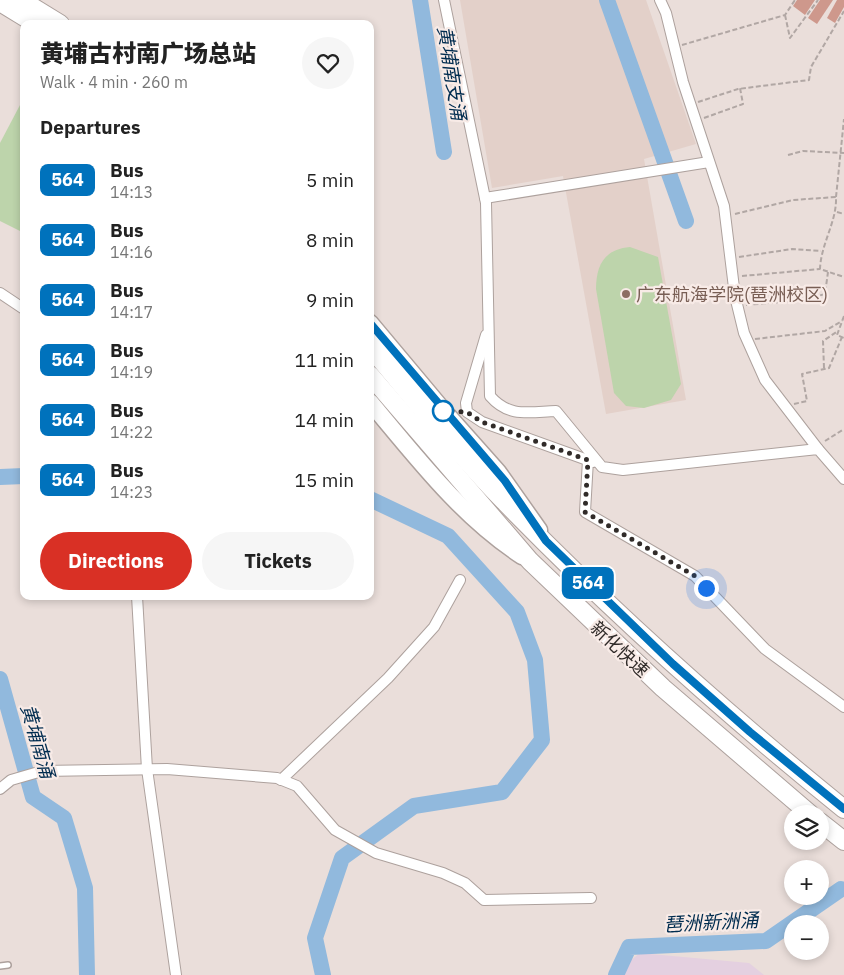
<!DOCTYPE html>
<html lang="en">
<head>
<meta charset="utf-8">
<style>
  body { margin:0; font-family:"IBM Plex Sans","Noto Sans SC",sans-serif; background:#f6f6f6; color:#222; height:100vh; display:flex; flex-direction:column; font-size:19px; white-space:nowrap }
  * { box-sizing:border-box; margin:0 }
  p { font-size:16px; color:#767676 }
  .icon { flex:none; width:28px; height:28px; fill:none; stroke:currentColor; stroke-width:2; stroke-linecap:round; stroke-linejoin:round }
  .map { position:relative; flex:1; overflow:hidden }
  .side { position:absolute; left:20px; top:20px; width:354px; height:580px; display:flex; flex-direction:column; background:#fff; border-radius:10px; box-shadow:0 2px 8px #0003 }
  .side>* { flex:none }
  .badge { padding:0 10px; border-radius:8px; font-size:18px; line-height:32px }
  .fabs { position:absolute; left:784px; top:805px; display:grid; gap:10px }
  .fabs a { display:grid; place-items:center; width:45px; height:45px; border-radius:50%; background:#fff; box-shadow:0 2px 8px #0003; font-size:25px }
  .you { position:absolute; width:25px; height:25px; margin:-12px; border:4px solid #fff; border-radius:50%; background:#1a73e8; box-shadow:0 0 0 8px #1a73e833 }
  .map>.badge { position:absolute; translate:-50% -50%; box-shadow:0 0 0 2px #fff }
  h2 { padding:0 20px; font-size:19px; line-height:45px }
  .round { display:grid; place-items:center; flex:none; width:52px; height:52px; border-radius:26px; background:#f6f6f6 }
  .summary { display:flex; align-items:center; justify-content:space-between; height:85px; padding:0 20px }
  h1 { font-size:24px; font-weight:800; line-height:38px }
  .action { display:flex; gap:10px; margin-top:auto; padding:10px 20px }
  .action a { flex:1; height:58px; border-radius:30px; background:#d93025; color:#fff; font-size:20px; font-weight:800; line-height:58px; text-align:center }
  .action a+a { background:#f6f6f6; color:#222 }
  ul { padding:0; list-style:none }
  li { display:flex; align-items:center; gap:15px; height:60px; padding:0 20px }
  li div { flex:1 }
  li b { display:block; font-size:19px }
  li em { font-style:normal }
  li .badge { min-width:55px; font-weight:700; text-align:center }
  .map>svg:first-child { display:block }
  .commercial { fill:#e4d0e0 }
  .built { fill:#e3d0c9 }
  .green { fill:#bdd4ab }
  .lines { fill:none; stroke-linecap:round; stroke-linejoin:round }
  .river { stroke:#91b9dd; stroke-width:16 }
  .building { fill:#ce988c }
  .service-casing { stroke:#ada19d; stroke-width:8 }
  .minor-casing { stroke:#ada19d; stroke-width:12 }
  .trunk-casing { stroke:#ada19d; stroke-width:19 }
  .motorway-casing { stroke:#ada19d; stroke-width:20 }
  .path { stroke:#b1a7a4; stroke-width:2; stroke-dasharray:5 2.5; stroke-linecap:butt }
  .service { stroke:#fff; stroke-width:5 }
  .minor { stroke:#fff; stroke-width:10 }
  .trunk { stroke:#fff; stroke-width:16 }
  .motorway { stroke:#fff; stroke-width:18 }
  .line-casing { stroke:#fff; stroke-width:11 }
  .line { stroke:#0072bc; stroke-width:8 }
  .walk { stroke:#302b29; stroke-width:5; stroke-dasharray:0 9 }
  .education-dot { fill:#8d6e63; stroke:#f8ebe7; stroke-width:2 }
  .stop-dot { fill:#fff; stroke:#0072bc; stroke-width:2.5 }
  .labels { text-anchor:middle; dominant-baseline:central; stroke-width:4.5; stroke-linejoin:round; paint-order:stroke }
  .education-label { font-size:18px; fill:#785e54; stroke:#f8ebe7; text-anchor:start }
  .street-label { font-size:18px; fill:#302b29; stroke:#f8ebe7 }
  .water-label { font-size:19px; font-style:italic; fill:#002c4f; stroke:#f8ebe7 }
</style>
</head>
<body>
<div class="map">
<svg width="844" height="975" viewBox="0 0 844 975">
  <rect width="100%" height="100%" fill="#eadeda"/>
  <polygon class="commercial" points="640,953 749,963 764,975 622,975 624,966"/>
  <polygon class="built" points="460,0 646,0 696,144 644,159 686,400 606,414 563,176 492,188"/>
  <g class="green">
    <polygon points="20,105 24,107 24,233 0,221 0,143"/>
    <path d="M630,247L658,257L681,384L671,400L644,408L626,406L614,393L596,289C596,266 604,249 630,247Z"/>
  </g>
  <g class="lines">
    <g class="river">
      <polyline points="420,0 444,152"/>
      <polyline points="607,0 686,221"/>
      <polyline points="0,477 24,476"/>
      <polyline points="0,679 33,797 64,818 85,888 87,975"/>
      <polyline points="323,975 315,938 342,858 414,806 502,792 542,740 535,660 517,612 448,536 370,499"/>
      <polyline points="616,975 629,947 766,941 841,889"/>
    </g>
  </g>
  <g class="building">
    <polygon points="797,0 815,0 805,15 793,6"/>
    <polygon points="820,0 833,0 817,24 808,18"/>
    <polygon points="837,0 844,0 844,7 835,23 827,18"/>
  </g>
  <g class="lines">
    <g class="service-casing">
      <polyline id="service" points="0,966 8,965"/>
    </g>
    <g class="minor-casing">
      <g id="minor">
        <path d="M444,0L486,203L490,396C509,418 529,412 556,411L602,467L623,470L818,449L844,479"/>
        <polyline points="660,0 666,13 683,82 724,206 735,296 744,333 765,380 818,449"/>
        <polyline points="485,198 709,162"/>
        <polyline points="0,293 24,309"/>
        <polyline points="486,335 466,403 467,412 482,422 593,462"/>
        <polyline points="588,460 585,512 695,576 765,649 844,707"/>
        <polyline points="137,596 147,769 176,975"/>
        <polyline points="281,780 388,678 434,627 460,580"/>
        <polyline points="0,789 11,780 42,771 167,769 277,778 297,786 335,830 376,853 443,873 465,883 484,900 591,898"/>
      </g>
    </g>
    <g class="trunk-casing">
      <g id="trunk">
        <polyline points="370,323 442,409 498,472 539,530"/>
        <path d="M370,402C417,458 461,516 522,556"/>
      </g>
    </g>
    <g class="motorway-casing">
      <g id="motorway">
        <polyline points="21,0 60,24"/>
        <polyline points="0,2 36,24"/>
        <path d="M370,347C414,399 457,453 504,501C611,611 725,713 844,809"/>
        <polyline points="370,375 530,561 663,688 810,814"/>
        <polyline points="820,822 844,841"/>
      </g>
    </g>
    <g class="path">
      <polyline points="785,15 790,38 818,0"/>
      <polyline points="682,45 785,15 795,0"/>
      <polyline points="698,102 738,89 809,80 811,67 844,11"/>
      <polyline points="704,118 743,104 740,88"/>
      <polyline points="788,155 803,151 844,153"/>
      <polyline points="836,197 844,119"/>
      <polyline points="837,212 844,214"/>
      <path d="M735,214L793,200L836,197C837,222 821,243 820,269L844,277"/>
      <polyline points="739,257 792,249 821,251"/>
      <polyline points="742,276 820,269"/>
      <polyline points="746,305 804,300 825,294 828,272"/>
      <polyline points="844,316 837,335 844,338"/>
      <polyline points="755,339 825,331 842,321"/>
      <polyline points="824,368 823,341 838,331"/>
      <polyline points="794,404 807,401 802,374 829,368 842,337"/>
      <polyline points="825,441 844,429"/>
    </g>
    <use href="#service" class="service"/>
    <use href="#minor" class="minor"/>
    <use href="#trunk" class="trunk"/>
    <use href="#motorway" class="motorway"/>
  </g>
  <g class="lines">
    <g class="line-casing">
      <polyline id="line" points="370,323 505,481 546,541 673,664 750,732 844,809"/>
    </g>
    <use href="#line" class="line"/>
    <polyline class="walk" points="443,411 467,412 482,422 588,460 585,512 695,576 706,588"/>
  </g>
  <circle class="education-dot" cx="626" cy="294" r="5"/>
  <circle class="stop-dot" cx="443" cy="411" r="10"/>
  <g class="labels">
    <g class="education-label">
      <text x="636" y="294">广东航海学院(琶洲校区)</text>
    </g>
    <g class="street-label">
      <text transform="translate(620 649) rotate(43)">新化快速</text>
    </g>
    <g class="water-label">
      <text transform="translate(452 73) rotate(81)">黄埔南支涌</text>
      <text transform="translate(38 741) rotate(74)">黄埔南涌</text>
      <text transform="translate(711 922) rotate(-3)">琶洲新洲涌</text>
    </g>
  </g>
</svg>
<div class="fabs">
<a><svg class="icon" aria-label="layers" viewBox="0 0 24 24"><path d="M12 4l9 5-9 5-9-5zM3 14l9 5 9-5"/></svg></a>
<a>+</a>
<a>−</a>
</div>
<div class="you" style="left:706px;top:588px"></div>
<b class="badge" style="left:588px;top:583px;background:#0072bc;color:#fff">564</b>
<section class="side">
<div class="summary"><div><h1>黄埔古村南广场总站</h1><p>Walk · 4 min · 260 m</p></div><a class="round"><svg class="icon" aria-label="heart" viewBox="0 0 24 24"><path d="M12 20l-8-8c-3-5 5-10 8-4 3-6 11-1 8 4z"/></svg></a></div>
<h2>Departures</h2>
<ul>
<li><span class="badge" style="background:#0072bc;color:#fff">564</span><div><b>Bus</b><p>14:13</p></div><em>5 min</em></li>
<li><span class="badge" style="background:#0072bc;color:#fff">564</span><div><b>Bus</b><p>14:16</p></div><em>8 min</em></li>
<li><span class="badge" style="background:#0072bc;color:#fff">564</span><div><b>Bus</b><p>14:17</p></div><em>9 min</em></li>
<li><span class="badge" style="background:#0072bc;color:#fff">564</span><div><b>Bus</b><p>14:19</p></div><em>11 min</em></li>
<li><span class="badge" style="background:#0072bc;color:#fff">564</span><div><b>Bus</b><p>14:22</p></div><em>14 min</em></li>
<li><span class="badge" style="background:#0072bc;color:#fff">564</span><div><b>Bus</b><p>14:23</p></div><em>15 min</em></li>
</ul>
<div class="action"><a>Directions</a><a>Tickets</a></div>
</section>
</div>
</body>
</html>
